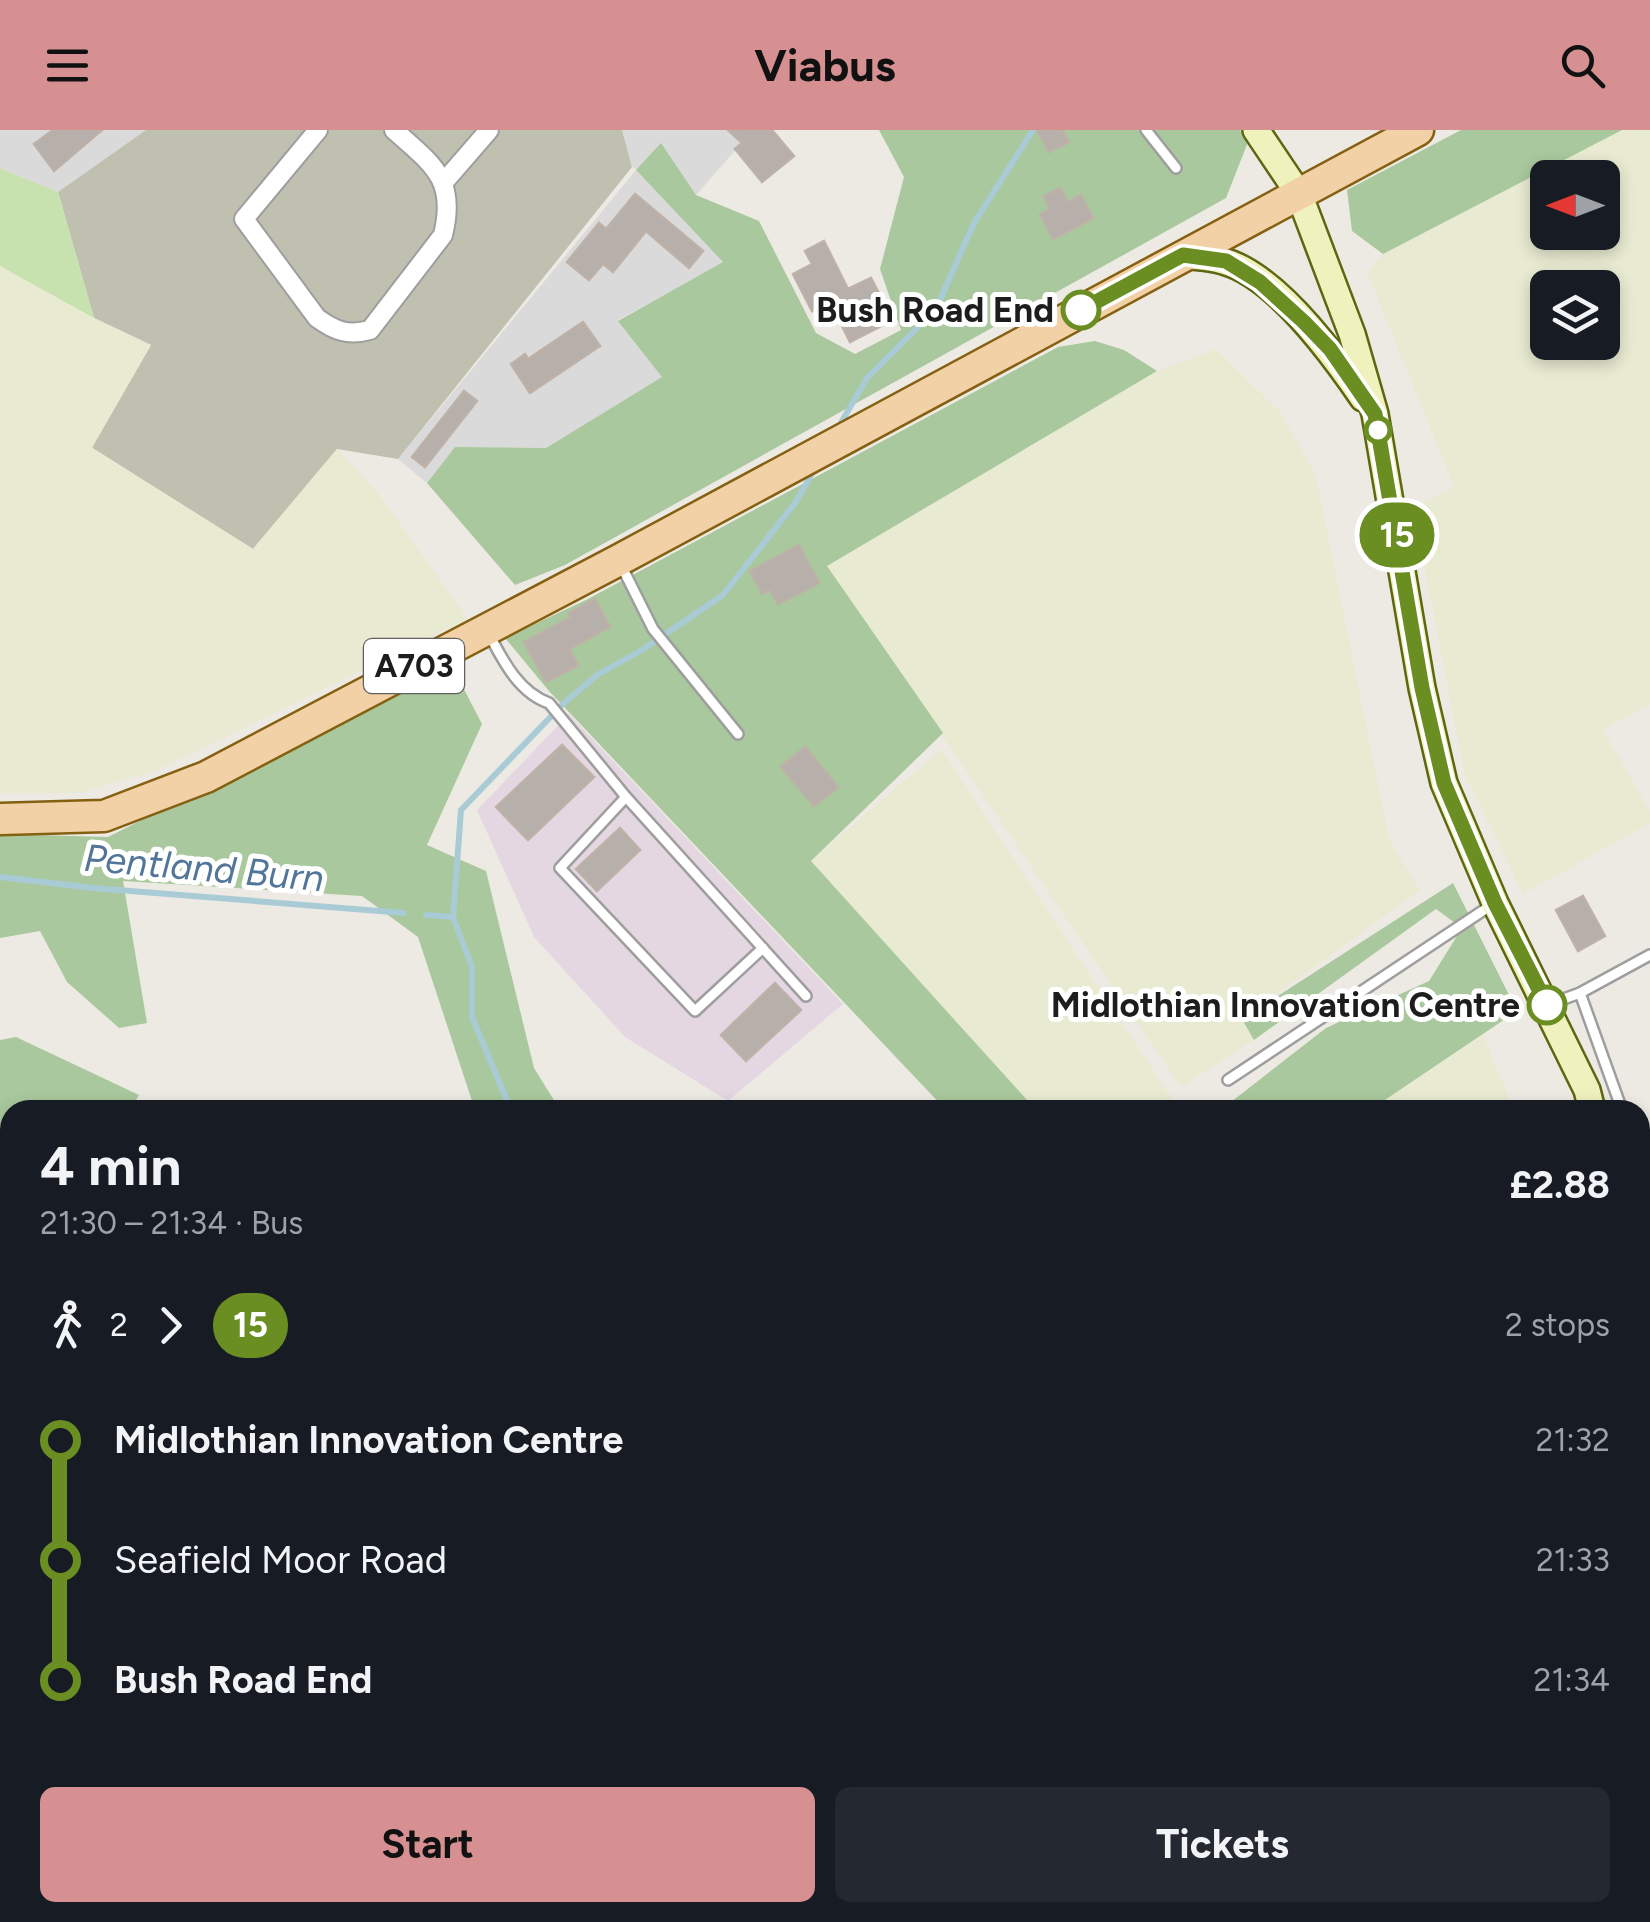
<!DOCTYPE html>
<html lang="en">
<head>
<meta charset="utf-8">
<style>
  body { margin:0; font-family:Figtree,sans-serif; background:#242831; color:#f1f3f6; height:100vh; display:flex; flex-direction:column; font-size:38px; white-space:nowrap }
  * { box-sizing:border-box; margin:0 }
  p { font-size:32px; color:#9ea1a6 }
  .icon { flex:none; width:55px; height:55px; fill:none; stroke:currentColor; stroke-width:2; stroke-linecap:round; stroke-linejoin:round }
  .map { position:relative; flex:1; overflow:hidden }
  .side { position:absolute; left:0px; top:970px; width:1650px; height:822px; display:flex; flex-direction:column; background:#171b24; border-radius:30px 30px 0 0; box-shadow:0 5px 15px #0003 }
  .side>* { flex:none }
  .badge { padding:0 20px; border-radius:32px; font-size:35px; line-height:65px }
  .needle { width:65px; rotate:270deg }
  .fabs { position:absolute; left:1530px; top:30px; display:grid; gap:20px }
  .fabs a { display:grid; place-items:center; width:90px; height:90px; border-radius:15px; background:#171b24; box-shadow:0 5px 15px #0003; font-size:50px }
  .map>.badge { position:absolute; translate:-50% -50%; box-shadow:0 0 0 5px #fff }
  .legs { display:flex; align-items:center; gap:15px; height:110px; padding:0 40px; font-size:32px }
  .legs p { margin-inline-start:auto }
  .headline { display:flex; align-items:center; justify-content:space-between; height:170px; padding:0 40px }
  h1 { font-size:55px; font-weight:700; line-height:75px }
  .button { display:flex; gap:20px; margin-top:auto; padding:20px 40px }
  .button a { flex:1; height:115px; border-radius:15px; background:#d69091; color:#111; font-size:40px; font-weight:700; line-height:115px; text-align:center }
  .button a+a { background:#242831; color:#f1f3f6 }
  ul { padding:0 40px; list-style:none }
  li { display:flex; align-items:center; gap:35px; height:120px; font-size:38px }
  li i { display:grid; place-items:center; width:15px; height:100%; margin:0 12px; background:currentColor }
  li i::after { content:''; width:25px; height:25px; margin:-12px; border:8px solid; border-radius:50%; background:#171b24 }
  li p { margin-inline-start:auto }
  li:first-child i { background:linear-gradient(#0000 50%,currentColor 0) }
  li:last-child i { background:linear-gradient(currentColor 50%,#0000 0) }
  header { display:flex; justify-content:space-between; align-items:center; height:130px; padding:0 40px; background:#d69091; color:#111; font-size:45px; font-weight:700 }
  .map>svg:first-child { display:block }
  .residential { fill:#dbdada }
  .industrial { fill:#e5d7e2 }
  .construction { fill:#c0c0b1 }
  .farmland { fill:#e8ead1; fill-rule:evenodd }
  .grass { fill:#c8e2af }
  .forest { fill:#a9c89d }
  .lines { fill:none; stroke-linecap:round; stroke-linejoin:round }
  .stream { stroke:#a9cbd6; stroke-width:6 }
  .building { fill:#b6afaa; stroke:#bdb1a8; stroke-width:2.5 }
  .lane-casing { stroke:#9e9e9e; stroke-width:14 }
  .street-casing { stroke:#9e9e9e; stroke-width:22 }
  .secondary-casing { stroke:#5d6711; stroke-width:30 }
  .primary-casing { stroke:#856011; stroke-width:35 }
  .lane { stroke:#fff; stroke-width:9 }
  .street { stroke:#fff; stroke-width:18 }
  .secondary { stroke:#eff2bd; stroke-width:25 }
  .primary { stroke:#f1d1a5; stroke-width:30 }
  .line-1-casing { stroke:#fff; stroke-width:22 }
  .line-1 { stroke:#6b8e23; stroke-width:15 }
  .stop-1-dot { fill:#fff; stroke:#6b8e23; stroke-width:5 }
  .labels { text-anchor:middle; dominant-baseline:central; stroke-width:10; stroke-linejoin:round; paint-order:stroke }
  .shield { fill:#fff; stroke:#616161; stroke-width:2.5 }
  .shield-label { font-size:32px; font-weight:bold; fill:#1d1d1d }
  .stop-label { font-size:35px; font-weight:bold; fill:#1d1d1d; stroke:#fff; text-anchor:end }
  .water-label { font-size:38px; font-style:italic; fill:#52759a; stroke:#fff }
</style>
</head>
<body>
<header><svg class="icon" aria-label="menu" viewBox="0 0 24 24"><path d="M4 6h16M4 12h16M4 18h16"/></svg>Viabus<svg class="icon" aria-label="search" viewBox="0 0 24 24"><circle cx="10" cy="10" r="6"/><path d="M15 15l6 6"/></svg></header>
<div class="map">
<svg width="1650" height="1792" viewBox="0 0 1650 1792">
  <rect width="100%" height="100%" fill="#edeae4"/>
  <g class="residential">
    <polygon points="0,0 146,0 58,62 0,38"/>
    <polygon points="622,0 753,0 696,65 632,37"/>
    <polygon points="636,40 724,133 618,190 663,247 546,318 455,317 427,353 398,329"/>
  </g>
  <polygon class="industrial" points="569,584 843,874 728,971 625,907 534,807 477,680"/>
  <polygon class="construction" points="146,0 622,0 632,37 398,329 337,319 253,419 91,317 151,215 94,188 58,62"/>
  <g class="farmland">
    <path d="M1622,0H1650V574L1603,600L1650,681V693L1523,764L1465,645L1413,379L1454,357L1367,142L1383,124ZM1548,48H1602V102H1548ZM1548,158H1602V212H1548Z"/>
    <polygon points="0,136 94,188 151,215 92,318 253,419 337,319 377,362 468,489 153,642 77,663 0,663"/>
    <polygon points="1216,219 1282,284 1316,347 1389,710 1420,760 1242,889 1254,910 1181,957 827,436 1157,241"/>
    <polygon points="941,619 1179,980 1036,980 811,731"/>
    <polygon points="1483,905 1514,980 1370,980"/>
    <polygon points="0,1457 10,1465 10,1782 342,1782 347,1792 0,1792"/>
  </g>
  <g class="grass">
    <polygon points="0,38 58,62 94,188 0,136"/>
    <polygon points="577,1783 1395,1783 1391,1792 578,1792"/>
  </g>
  <g class="forest">
    <polygon points="879,0 1240,0 1248,12 1226,68 565,435 515,455 427,353 455,317 546,318 662,247 618,191 723,132 636,40 661,13 696,65 759,91 816,203 855,224 901,200 880,139 904,47"/>
    <polygon points="1461,0 1622,0 1383,124 1352,101 1347,60"/>
    <polygon points="1095,211 1124,220 1157,241 827,436 943,603 811,731 1036,980 946,980 549,561 505,508 586,470 1058,217"/>
    <polygon points="451,534 482,594 427,715 486,741 534,938 560,980 475,980 418,807 362,766 123,751 147,893 119,898 67,852 40,801 0,808 0,704 108,707"/>
    <polygon points="1453,753 1517,881 1370,980 1231,980 1231,972 1326,898 1429,851 1462,798 1436,779 1254,910 1242,889"/>
    <polygon points="16,907 139,965 130,980 10,980 10,1182 0,1198 0,910"/>
    <polygon points="1640,1449 1650,1486 1650,1687 1640,1691"/>
    <polygon points="577,1783 578,1792 378,1792 373,1783"/>
    <polygon points="1395,1783 1395,1782 1466,1783 1462,1792 1391,1792"/>
  </g>
  <g class="lines">
    <g class="stream">
      <polyline points="838,298 867,248 936,179 974,93 1033,0"/>
      <polyline points="0,747 93,758 404,783"/>
      <polyline points="426,785 453,787"/>
      <polyline points="511,980 472,887 472,837 453,787 461,680 564,573 597,545 642,520 723,465 795,373 817,335"/>
      <polyline points="555,1792 558,1782"/>
    </g>
  </g>
  <g class="building">
    <polygon points="53,0 102,0 54,41 34,14"/>
    <polygon points="728,0 772,0 794,26 762,52 735,19 742,13"/>
    <polygon points="1037,0 1062,0 1069,12 1049,22"/>
    <polygon points="1060,58 1068,72 1081,65 1093,88 1053,109 1040,84 1050,79 1044,66"/>
    <polygon points="635,64 703,121 689,138 646,101 613,142 603,134 589,150 567,132 599,93 606,99"/>
    <polygon points="824,111 848,159 871,148 893,190 850,212 830,172 812,181 793,144 812,134 805,121"/>
    <polygon points="583,192 600,216 530,263 511,234 525,224 528,229"/>
    <polygon points="464,261 477,271 425,337 412,327"/>
    <polygon points="799,415 819,453 778,474 770,460 762,464 750,441"/>
    <polygon points="595,469 610,497 569,519 578,535 546,552 524,512 571,487 569,483"/>
    <polygon points="562,615 594,647 528,710 496,677"/>
    <polygon points="805,617 838,657 814,676 781,637"/>
    <polygon points="620,698 640,720 597,761 576,739"/>
    <polygon points="1583,766 1605,806 1578,821 1556,780"/>
    <polygon points="775,853 801,880 746,931 721,905"/>
  </g>
  <g class="lines">
    <g class="lane-casing">
      <g id="lane">
        <polyline points="1146,0 1176,38"/>
        <polyline points="621,435 653,499 738,604"/>
        <path d="M490,506C504,533 520,563 549,573L626,667L806,866"/>
        <polyline points="626,667 560,738 695,881 763,818"/>
        <polyline points="1580,863 1622,980"/>
        <polyline points="1550,874 1580,863 1650,825"/>
        <polyline points="1228,950 1493,774"/>
        <polyline points="1640,1051 1648,1086 1647,1136 1640,1140"/>
      </g>
    </g>
    <g class="street-casing">
      <g id="street">
        <path d="M318,0L244,89L317,188C335,201 348,206 370,200L443,105C457,49 432,34 394,0"/>
        <polyline points="444,52 489,0"/>
      </g>
    </g>
    <g class="secondary-casing">
      <g id="secondary">
        <polyline points="1256,0 1299,64 1352,204 1375,284 1422,558 1444,653 1495,773 1587,960 1592,980"/>
        <path d="M1183,125C1196,127 1210,127 1223,131C1275,145 1333,224 1363,268"/>
        <polyline points="1640,1319 1650,1361"/>
      </g>
    </g>
    <g class="primary-casing">
      <polyline id="primary" points="0,689 104,686 206,647 619,430 1418,0"/>
    </g>
    <use href="#lane" class="lane"/>
    <use href="#street" class="street"/>
    <use href="#secondary" class="secondary"/>
    <use href="#primary" class="primary"/>
  </g>
  <g class="lines">
    <g class="line-1-casing">
      <polyline id="line-1" points="1081,180 1183,125 1226,131 1260,152 1304,192 1330,219 1375,284 1422,558 1444,653 1495,773 1547,875"/>
    </g>
    <use href="#line-1" class="line-1"/>
  </g>
  <g class="stop-1-dot">
    <circle cx="1081" cy="180" r="18"/>
    <circle cx="1378" cy="300" r="12"/>
    <circle cx="1547" cy="875" r="18"/>
  </g>
  <g class="labels">
    <rect class="shield" x="364" y="509" width="100" height="54" rx="8"/>
    <g class="shield-label">
      <text x="414" y="536">A703</text>
    </g>
    <g class="stop-label">
      <text x="1054" y="180">Bush Road End</text>
      <text x="1520" y="875">Midlothian Innovation Centre</text>
    </g>
    <g class="water-label">
      <text transform="translate(204 738) rotate(5)">Pentland Burn</text>
    </g>
  </g>
</svg>
<div class="fabs">
<a><svg class="needle" viewBox="-14 -14 28 28"><path d="M0-13l5 13h-10z" fill="#e53935"/><path d="M0 13l5-13h-10z" fill="#9ea1a6"/></svg></a>
<a><svg class="icon" aria-label="layers" viewBox="0 0 24 24"><path d="M12 4l9 5-9 5-9-5zM3 14l9 5 9-5"/></svg></a>
</div>
<b class="badge" style="left:1397px;top:405px;background:#6b8e23;color:#fff">15</b>
<section class="side">
<div class="headline"><div><h1>4 min</h1><p>21:30 – 21:34 · Bus</p></div><b>£2.88</b></div>
<div class="legs"><svg class="icon" aria-label="walk" viewBox="0 0 24 24"><circle cx="13" cy="4" r="2"/><path d="M13 8l-2 6 4 7M11 14l-3 7M7 12l3-4h3l4 4"/></svg>2<svg class="icon" aria-label="forward" viewBox="0 0 24 24"><path d="M9 5l7 7-7 7"/></svg><b class="badge" style="background:#6b8e23;color:#fff">15</b><p>2 stops</p></div>
<ul>
<li><i style="color:#6b8e23"></i><b>Midlothian Innovation Centre</b><p>21:32</p></li>
<li><i style="color:#6b8e23"></i><span>Seafield Moor Road</span><p>21:33</p></li>
<li><i style="color:#6b8e23"></i><b>Bush Road End</b><p>21:34</p></li>
</ul>
<div class="button"><a>Start</a><a>Tickets</a></div>
</section>
</div>
</body>
</html>
